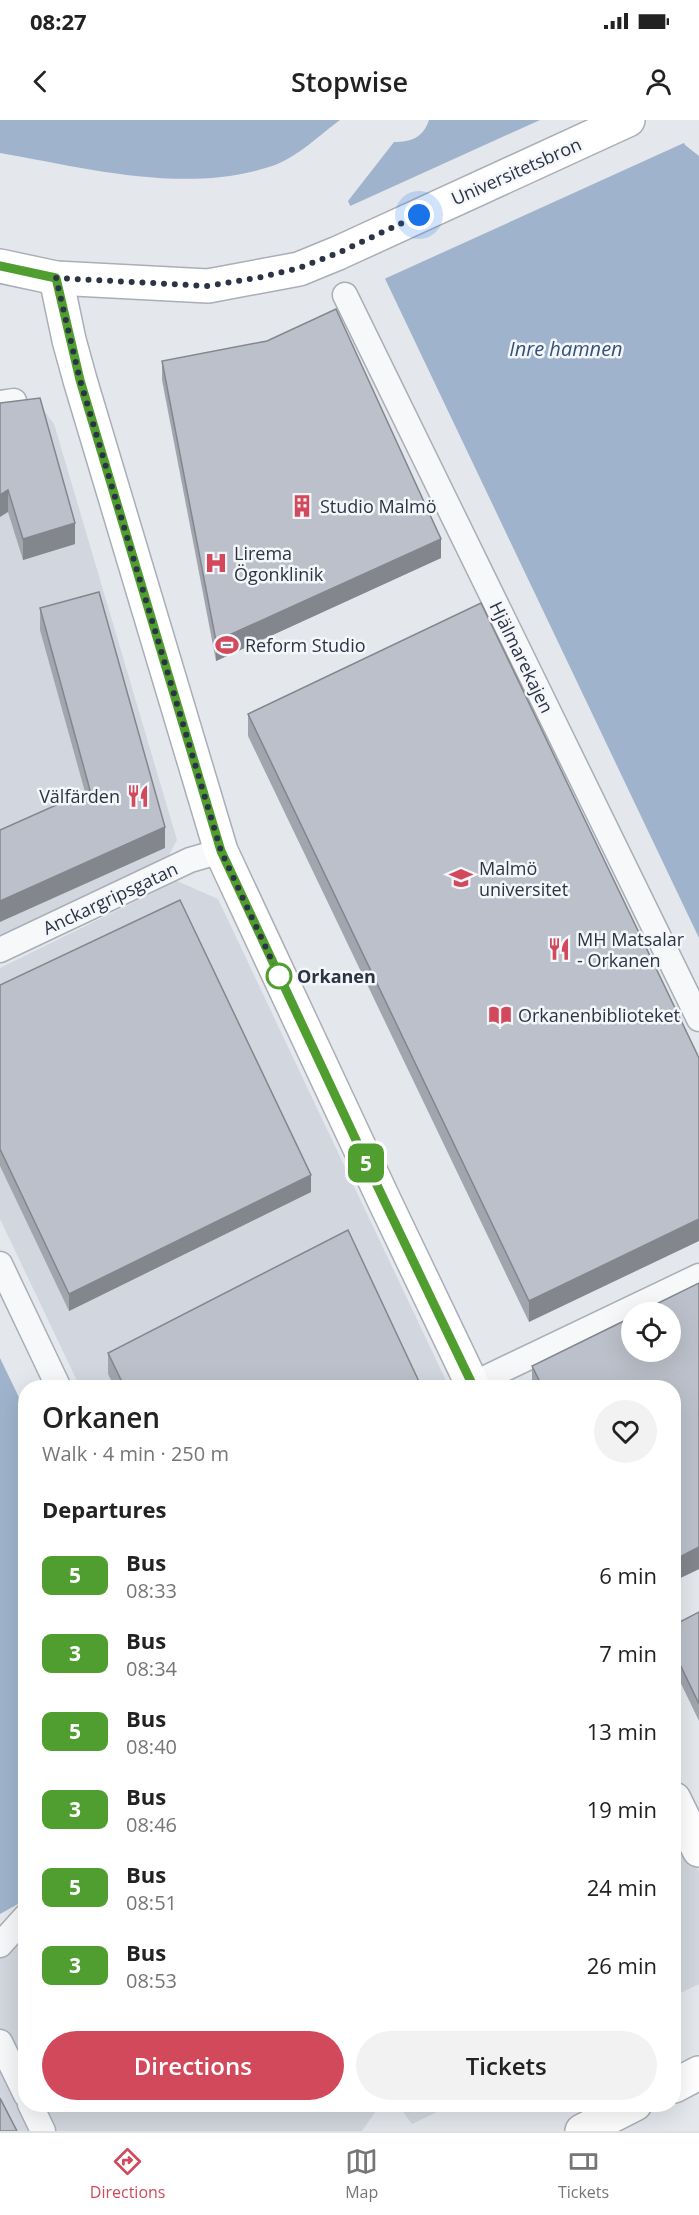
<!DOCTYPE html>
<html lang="en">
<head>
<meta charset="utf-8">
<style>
  body { margin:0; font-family:"Open Sans",sans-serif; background:#f2f2f2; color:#222; height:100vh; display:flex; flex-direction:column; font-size:22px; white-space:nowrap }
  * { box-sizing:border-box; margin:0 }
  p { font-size:20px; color:#767676 }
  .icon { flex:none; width:33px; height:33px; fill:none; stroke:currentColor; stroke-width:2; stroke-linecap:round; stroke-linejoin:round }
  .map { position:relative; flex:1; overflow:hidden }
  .details { position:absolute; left:18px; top:1260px; width:663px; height:732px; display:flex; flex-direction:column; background:#fff; border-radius:24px; box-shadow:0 6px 24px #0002 }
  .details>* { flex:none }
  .badge { padding:0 12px; border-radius:9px; font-size:21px; line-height:39px }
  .controls { position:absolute; left:621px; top:1182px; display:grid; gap:12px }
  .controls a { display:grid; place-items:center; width:60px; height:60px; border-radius:50%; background:#fff; box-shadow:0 6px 24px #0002; font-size:30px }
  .you { position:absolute; width:30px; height:30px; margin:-15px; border:4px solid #fff; border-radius:50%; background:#1a73e8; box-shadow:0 0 0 9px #1a73e833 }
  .map>.badge { position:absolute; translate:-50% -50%; box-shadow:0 0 0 3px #fff }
  h2 { padding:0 24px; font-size:22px; line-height:54px }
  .round { display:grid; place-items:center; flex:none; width:63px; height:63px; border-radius:32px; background:#f2f2f2 }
  .summary { display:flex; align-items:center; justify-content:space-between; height:102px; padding:0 24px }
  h1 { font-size:28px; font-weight:600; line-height:45px }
  .cta { display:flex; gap:12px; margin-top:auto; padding:12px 24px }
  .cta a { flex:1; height:69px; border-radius:36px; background:#d1495b; color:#fff; font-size:24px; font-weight:600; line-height:69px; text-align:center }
  .cta a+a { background:#f2f2f2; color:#222 }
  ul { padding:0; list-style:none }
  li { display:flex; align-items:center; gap:18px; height:78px; padding:0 24px }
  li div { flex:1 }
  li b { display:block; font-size:22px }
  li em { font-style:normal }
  li .badge { min-width:66px; font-weight:700; text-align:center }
  .status { display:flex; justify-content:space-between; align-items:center; height:42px; padding:0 30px; background:#fff; direction:ltr }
  .status svg { height:16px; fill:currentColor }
  header { display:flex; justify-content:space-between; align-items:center; height:78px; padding:0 24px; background:#fff; font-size:27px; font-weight:600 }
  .tabs { display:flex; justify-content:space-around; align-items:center; height:84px; border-top:2px solid #e0e0e0; background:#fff; font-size:16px; color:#767676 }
  .tabs a { display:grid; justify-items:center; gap:3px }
  .tabs .on { color:#d1495b }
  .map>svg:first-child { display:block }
  .built { fill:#d2d6de }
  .water { fill:#9fb4cc }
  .pier { fill:#e4e7ec }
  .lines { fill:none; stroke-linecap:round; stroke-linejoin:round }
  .street-casing { stroke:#a9aeb7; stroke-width:27 }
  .secondary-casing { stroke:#a9aeb7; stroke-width:36 }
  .street { stroke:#f7f8fa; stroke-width:24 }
  .secondary { stroke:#fff; stroke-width:33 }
  .wall { fill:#a1a5ae }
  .shaded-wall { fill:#83868d }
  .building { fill:#bbc0ca; stroke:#83868d; stroke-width:1.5 }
  .line-casing { stroke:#fff; stroke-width:14 }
  .line { stroke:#509e2f; stroke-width:9 }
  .walk { stroke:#2b3445; stroke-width:6; stroke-dasharray:0 10.8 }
  .stop-dot { fill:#fff; stroke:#509e2f; stroke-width:3 }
  .labels { text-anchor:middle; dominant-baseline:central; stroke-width:5; stroke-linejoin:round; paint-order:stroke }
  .street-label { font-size:18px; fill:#2b3445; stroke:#f4f6f9 }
  .poi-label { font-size:18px; fill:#2b3445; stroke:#f4f6f9; text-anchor:start }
  .stop-label { font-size:18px; font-weight:bold; fill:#2b3445; stroke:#f4f6f9; text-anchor:start }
  .water-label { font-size:20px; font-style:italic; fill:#34527a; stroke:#f4f6f9 }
</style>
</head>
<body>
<div class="status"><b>08:27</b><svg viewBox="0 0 49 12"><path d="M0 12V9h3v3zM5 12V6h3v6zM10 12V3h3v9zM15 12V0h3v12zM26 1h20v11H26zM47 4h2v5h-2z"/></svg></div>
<header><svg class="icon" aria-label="back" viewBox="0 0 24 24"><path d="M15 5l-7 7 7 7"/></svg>Stopwise<svg class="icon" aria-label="person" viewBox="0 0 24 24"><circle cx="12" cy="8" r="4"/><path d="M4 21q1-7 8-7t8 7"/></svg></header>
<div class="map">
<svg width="699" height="2011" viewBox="0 0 699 2011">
  <rect width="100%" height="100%" fill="#e4e7ec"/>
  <g class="built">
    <polygon points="37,281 54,304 177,720 165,742 0,818 0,287"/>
    <polygon points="177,761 218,779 449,1267 80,1267 0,1099 0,848"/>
    <polygon points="674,1701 699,1752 699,1864 674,1876"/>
    <polygon points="25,1796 26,1984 380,1985 362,2011 0,2011 0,1825"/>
    <polygon points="398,1985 451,1985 412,2004"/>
  </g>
  <g class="water">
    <path d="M0,0H340C321,14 295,39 272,46C185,75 87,48 0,33Z"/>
    <path d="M429,0H673L685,25L699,36V818L348,81L394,22C411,22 423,18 429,0Z"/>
    <polygon points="0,1238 26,1292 25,1780 0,1794"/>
  </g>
  <polygon class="pier" points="540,0 676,0 686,22 382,160 348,87"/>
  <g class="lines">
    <g class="street-casing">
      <g id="street">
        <polyline points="345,175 699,899"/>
        <polyline points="0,283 14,281"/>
        <polyline points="0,830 190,740 221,731"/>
        <polyline points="0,1144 59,1268"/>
        <polyline points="473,1264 699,1156"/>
        <polyline points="0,1825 26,1796"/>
        <polyline points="0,1922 26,1975"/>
        <polyline points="30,1984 43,2011"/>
      </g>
    </g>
    <g class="secondary-casing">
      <g id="secondary">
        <polyline points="0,146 56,158 208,166 299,149 338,133 628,0"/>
        <polyline points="56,158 69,220 80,260 221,731 384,1080 474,1268"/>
        <polyline points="674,1679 699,1730"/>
        <polyline points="674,1966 699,1953"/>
        <polyline points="582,2011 635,1984"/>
      </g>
    </g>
    <use href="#street" class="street"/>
    <use href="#secondary" class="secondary"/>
  </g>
  <g class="wall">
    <polygon points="162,241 441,438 216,541 162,260"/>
    <polygon points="0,283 75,424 23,440 8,392"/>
    <polygon points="40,488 165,728 85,672 40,510"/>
    <polygon points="248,594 699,938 529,1202 248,616"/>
    <polygon points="0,865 311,1072 69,1191 0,1046"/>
    <polygon points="699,1163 699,1449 674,1461 674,1268 532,1268 532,1246"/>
    <polygon points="108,1233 422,1268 115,1268 108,1254"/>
    <polygon points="699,1492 699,1601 674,1549 674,1505"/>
  </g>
  <g class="shaded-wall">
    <polygon points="8,370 8,392 0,397 0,375"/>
    <polygon points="75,403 75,424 23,440 23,419"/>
    <polygon points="441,419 441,438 216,541 216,521"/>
    <polygon points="165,707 165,728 0,802 0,781"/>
    <polygon points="311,1055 311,1072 69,1191 69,1174"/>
    <polygon points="699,1099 699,1121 529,1202 529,1181"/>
    <polygon points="699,1427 699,1449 674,1461 674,1440"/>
  </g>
  <g class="building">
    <polygon points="336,189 441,419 216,521 162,241 267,221"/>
    <polygon points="40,278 75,403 23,419 8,370 0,375 0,283"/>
    <polygon points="99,472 165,707 0,781 0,710 90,670 40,488"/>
    <polygon points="481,483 699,938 699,1099 529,1181 248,594"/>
    <polygon points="180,780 311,1055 69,1174 0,1029 0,865"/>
    <polygon points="348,1110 422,1268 125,1268 108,1233"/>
    <polygon points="699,1163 699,1427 674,1440 674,1268 543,1268 532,1246 632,1197 632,1232 670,1232 670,1192 640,1192"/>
    <polygon points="699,1492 699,1584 674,1532 674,1505"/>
    <polygon points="0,1978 17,2011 0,2011"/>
  </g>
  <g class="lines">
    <g class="line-casing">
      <polyline id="line" points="0,146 56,158 80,260 221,731 384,1080 474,1268"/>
    </g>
    <use href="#line" class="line"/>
    <polyline class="walk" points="279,856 221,731 80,260 56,158 208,166 262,157 299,148 338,133 419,95"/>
  </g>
  <defs>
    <g id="building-bare" transform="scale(1.8)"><path d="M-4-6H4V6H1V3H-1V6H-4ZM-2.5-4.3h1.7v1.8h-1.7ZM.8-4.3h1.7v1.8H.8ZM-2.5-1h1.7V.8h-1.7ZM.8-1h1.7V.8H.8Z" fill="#d1495b" stroke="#f4f6f9" stroke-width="2.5" paint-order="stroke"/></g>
    <g id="hospital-bare" transform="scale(1.8)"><path d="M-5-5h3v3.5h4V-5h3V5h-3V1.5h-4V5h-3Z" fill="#d1495b" stroke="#f4f6f9" stroke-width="2.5" paint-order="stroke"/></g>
    <g id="stadium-bare" transform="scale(1.8)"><path d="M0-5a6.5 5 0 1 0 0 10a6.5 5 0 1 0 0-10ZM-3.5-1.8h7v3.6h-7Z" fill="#d1495b" stroke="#f4f6f9" stroke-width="2.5" paint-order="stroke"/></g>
    <g id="restaurant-bare" transform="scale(1.8)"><path d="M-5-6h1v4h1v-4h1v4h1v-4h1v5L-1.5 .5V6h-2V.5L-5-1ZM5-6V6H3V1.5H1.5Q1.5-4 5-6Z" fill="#d1495b" stroke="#f4f6f9" stroke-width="2.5" paint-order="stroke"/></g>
    <g id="university-bare" transform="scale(1.8)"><path d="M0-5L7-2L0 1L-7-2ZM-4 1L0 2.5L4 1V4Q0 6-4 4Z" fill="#d1495b" stroke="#f4f6f9" stroke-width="2.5" paint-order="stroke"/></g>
    <g id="library-bare" transform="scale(1.8)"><path d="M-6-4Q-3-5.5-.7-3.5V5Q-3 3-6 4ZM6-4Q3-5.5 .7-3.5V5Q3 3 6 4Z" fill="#d1495b" stroke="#f4f6f9" stroke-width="2.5" paint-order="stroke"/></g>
  </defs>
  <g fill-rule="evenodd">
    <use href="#building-bare" x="302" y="386"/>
    <use href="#hospital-bare" x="216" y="443"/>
    <use href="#stadium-bare" x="227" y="525"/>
    <use href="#restaurant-bare" x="138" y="676"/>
    <use href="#university-bare" x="461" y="758"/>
    <use href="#restaurant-bare" x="559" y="829"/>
    <use href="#library-bare" x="500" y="895"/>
  </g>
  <circle class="stop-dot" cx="279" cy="856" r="12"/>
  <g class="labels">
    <g class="street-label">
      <text transform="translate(516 51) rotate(-24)">Universitetsbron</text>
      <text transform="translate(522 537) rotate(64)">Hjälmarekajen</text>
      <text transform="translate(110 778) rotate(-25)">Anckargripsgatan</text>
    </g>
    <g class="poi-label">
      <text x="320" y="386">Studio Malmö</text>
      <text x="234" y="433">Lirema<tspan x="234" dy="21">Ögonklinik</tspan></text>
      <text x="245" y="525">Reform Studio</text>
      <text x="120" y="676" text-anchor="end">Välfärden</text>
      <text x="479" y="748">Malmö<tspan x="479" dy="21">universitet</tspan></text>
      <text x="577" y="819">MH Matsalar<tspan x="577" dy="21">- Orkanen</tspan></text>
      <text x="518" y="895">Orkanenbiblioteket</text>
    </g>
    <g class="stop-label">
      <text x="297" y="856">Orkanen</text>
    </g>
    <g class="water-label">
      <text x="566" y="228">Inre hamnen</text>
    </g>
  </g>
</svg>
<div class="controls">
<a><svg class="icon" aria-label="locate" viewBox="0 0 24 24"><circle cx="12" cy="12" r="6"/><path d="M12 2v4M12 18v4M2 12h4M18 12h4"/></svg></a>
</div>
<div class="you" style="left:419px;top:95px"></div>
<b class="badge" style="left:366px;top:1043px;background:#509e2f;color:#fff">5</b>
<section class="details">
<div class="summary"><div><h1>Orkanen</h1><p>Walk · 4 min · 250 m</p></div><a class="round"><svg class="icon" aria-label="heart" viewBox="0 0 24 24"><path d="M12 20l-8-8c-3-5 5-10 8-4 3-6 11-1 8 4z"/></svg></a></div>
<h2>Departures</h2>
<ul>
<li><span class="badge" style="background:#509e2f;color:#fff">5</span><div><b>Bus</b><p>08:33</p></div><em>6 min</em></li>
<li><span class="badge" style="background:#509e2f;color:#fff">3</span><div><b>Bus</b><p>08:34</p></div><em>7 min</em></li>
<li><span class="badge" style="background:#509e2f;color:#fff">5</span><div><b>Bus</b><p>08:40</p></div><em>13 min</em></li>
<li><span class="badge" style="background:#509e2f;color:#fff">3</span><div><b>Bus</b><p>08:46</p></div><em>19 min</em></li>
<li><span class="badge" style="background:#509e2f;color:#fff">5</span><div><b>Bus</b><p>08:51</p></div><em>24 min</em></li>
<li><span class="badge" style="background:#509e2f;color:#fff">3</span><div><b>Bus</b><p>08:53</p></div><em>26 min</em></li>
</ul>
<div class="cta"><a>Directions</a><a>Tickets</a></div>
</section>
</div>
<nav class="tabs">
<a class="on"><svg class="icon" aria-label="directions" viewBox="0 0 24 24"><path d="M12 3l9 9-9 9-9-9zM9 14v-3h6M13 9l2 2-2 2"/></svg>Directions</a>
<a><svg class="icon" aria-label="map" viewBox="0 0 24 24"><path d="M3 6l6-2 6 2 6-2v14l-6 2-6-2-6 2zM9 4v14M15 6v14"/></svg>Map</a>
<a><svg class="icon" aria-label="tickets" viewBox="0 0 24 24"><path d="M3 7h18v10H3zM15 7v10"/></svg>Tickets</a>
</nav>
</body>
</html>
